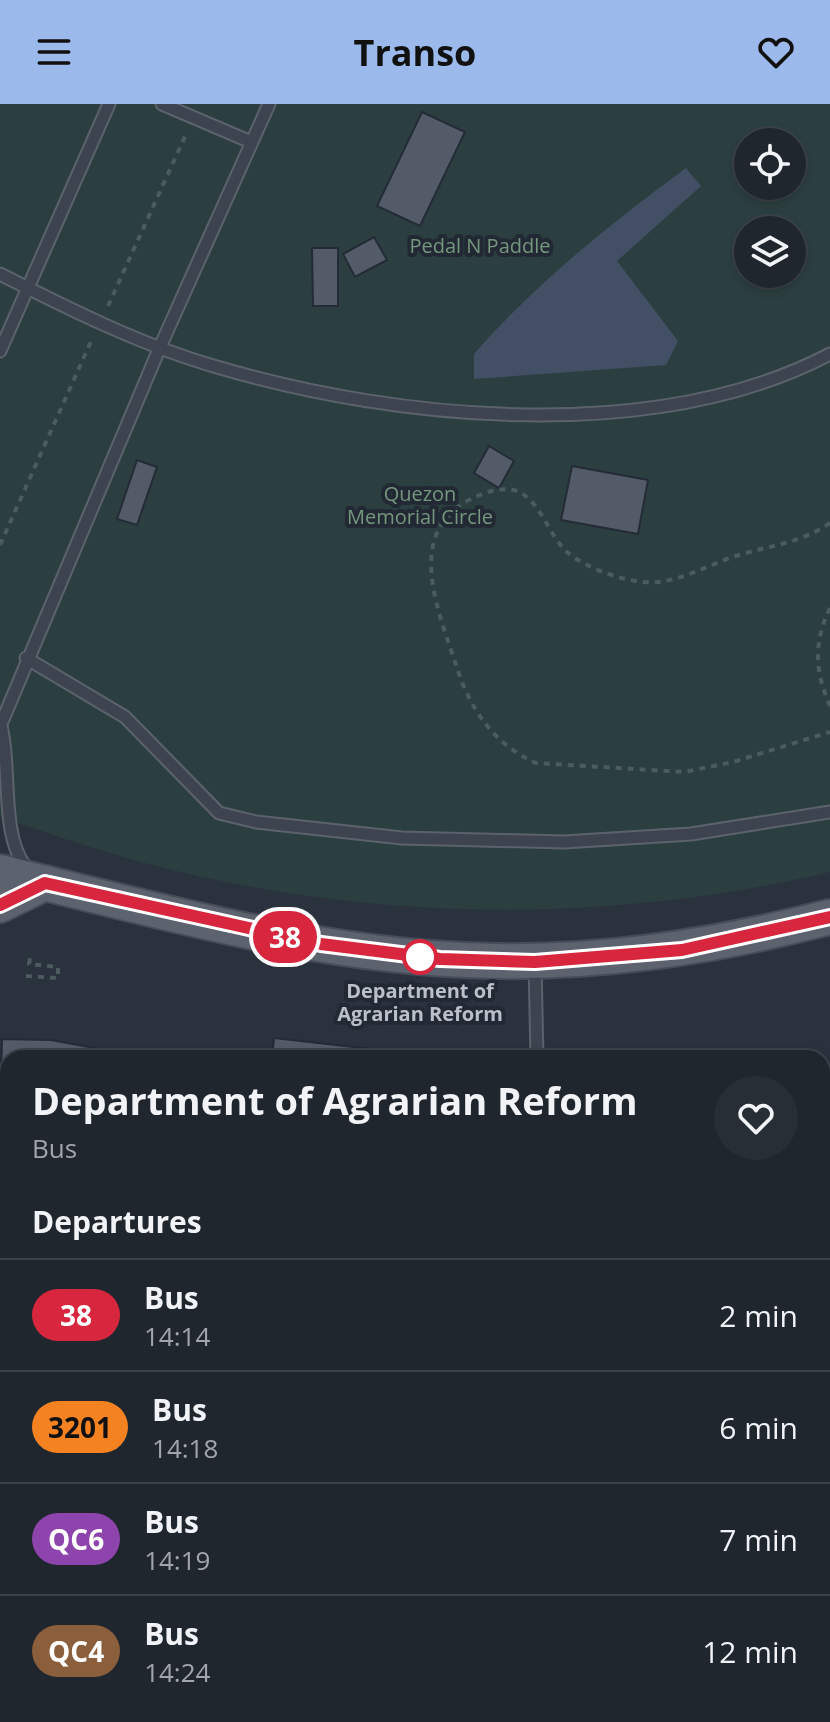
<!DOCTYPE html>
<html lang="en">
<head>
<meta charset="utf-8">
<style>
  body { margin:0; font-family:"Open Sans",sans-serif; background:#282e36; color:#f1f3f6; height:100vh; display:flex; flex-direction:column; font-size:30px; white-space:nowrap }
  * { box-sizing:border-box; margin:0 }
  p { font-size:26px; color:#a2a5aa }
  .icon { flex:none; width:44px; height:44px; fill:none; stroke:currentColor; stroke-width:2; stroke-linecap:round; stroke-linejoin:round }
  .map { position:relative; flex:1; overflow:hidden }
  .details { position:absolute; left:0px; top:946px; width:830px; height:672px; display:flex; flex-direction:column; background:#20262e; border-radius:24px 24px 0 0; box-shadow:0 4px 12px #0003,0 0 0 2px #3d434a }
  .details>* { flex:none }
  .badge { padding:0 16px; border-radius:26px; font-size:28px; line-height:52px }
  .buttons { position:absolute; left:734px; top:24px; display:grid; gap:16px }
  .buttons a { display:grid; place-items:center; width:72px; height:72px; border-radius:50%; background:#20262e; box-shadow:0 4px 12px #0003,0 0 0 2px #3d434a; font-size:40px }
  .map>.badge { position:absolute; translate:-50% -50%; box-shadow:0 0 0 4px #fff }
  h2 { padding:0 32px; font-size:30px; line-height:72px }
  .round { display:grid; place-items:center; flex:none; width:84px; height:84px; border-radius:42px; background:#282e36 }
  .overview { display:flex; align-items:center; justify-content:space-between; height:136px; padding:0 32px }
  h1 { font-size:38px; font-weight:700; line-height:60px }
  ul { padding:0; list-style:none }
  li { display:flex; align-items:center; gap:24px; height:112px; padding:0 32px; border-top:2px solid #3d434a }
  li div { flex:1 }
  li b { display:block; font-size:30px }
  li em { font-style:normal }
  li .badge { min-width:88px; font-weight:700; text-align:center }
  header { display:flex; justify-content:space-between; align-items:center; height:104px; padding:0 32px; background:#9cb9eb; color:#111; font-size:36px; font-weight:700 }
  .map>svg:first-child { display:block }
  .green { fill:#2c3f40; fill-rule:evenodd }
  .water { fill:#424f65 }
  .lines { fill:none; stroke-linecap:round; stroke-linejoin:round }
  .stream { stroke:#424f65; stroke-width:7 }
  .building { fill:#535b69; stroke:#242b36; stroke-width:2 }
  .service-casing { stroke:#5b626c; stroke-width:15 }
  .minor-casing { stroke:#5b626c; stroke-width:26 }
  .primary-casing { stroke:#474d58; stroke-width:38 }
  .path { stroke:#4c5b5e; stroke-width:4; stroke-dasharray:6 6; stroke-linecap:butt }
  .service { stroke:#3d444f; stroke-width:11 }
  .minor { stroke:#3d444f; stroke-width:22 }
  .primary { stroke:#5c636e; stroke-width:34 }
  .line-casing { stroke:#fff; stroke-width:18 }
  .line { stroke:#d7263d; stroke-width:12 }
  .stop-dot { fill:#fff; stroke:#d7263d; stroke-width:4 }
  .labels { text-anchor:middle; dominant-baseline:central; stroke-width:8; stroke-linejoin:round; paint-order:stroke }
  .park-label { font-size:20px; fill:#74977d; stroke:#222934 }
  .stop-label { font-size:20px; font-weight:bold; fill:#babfc9; stroke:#222934 }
</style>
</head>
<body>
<header><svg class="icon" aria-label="menu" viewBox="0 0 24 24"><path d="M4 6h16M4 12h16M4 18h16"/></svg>Transo<svg class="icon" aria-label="heart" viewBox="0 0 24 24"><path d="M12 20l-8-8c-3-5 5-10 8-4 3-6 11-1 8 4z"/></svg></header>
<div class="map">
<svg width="830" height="1618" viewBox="0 0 830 1618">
  <rect width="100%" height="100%" fill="#2a323e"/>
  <g class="green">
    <path d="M0,0H830V768C608,821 366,818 145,759C96,746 48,729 0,713ZM748,38H792V82H748ZM748,126H792V170H748Z"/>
    <polygon points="830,1482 830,1618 716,1618 715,1610 822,1610 822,1483"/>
  </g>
  <path class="water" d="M686,64L701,82L617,157L678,237L666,261L474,275V250C536,179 610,120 686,64Z"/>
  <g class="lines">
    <g class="stream">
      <polyline points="0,1449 8,1447"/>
      <polyline points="822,1539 830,1541"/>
    </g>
  </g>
  <g class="building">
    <polygon points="422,8 465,28 420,122 377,102"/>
    <polygon points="374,133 387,156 355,173 343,150"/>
    <polygon points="312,144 338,144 338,202 313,202"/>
    <polygon points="489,342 514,357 499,384 474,369"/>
    <polygon points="137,356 157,363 137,421 117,415"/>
    <polygon points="572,362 648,376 638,430 561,416"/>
    <polygon points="274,934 433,952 433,954 272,954"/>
    <polygon points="2,935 51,936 148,954 8,954 8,1013 0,1012"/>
    <polygon points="830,1062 830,1135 822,1136 822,1063"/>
    <polygon points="8,1159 8,1216 0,1209 0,1178"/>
    <polygon points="830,1230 830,1393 822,1395 822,1231"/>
    <polygon points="0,1286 8,1289 8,1379 2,1381"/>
    <polygon points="830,1436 830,1478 822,1480 822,1437"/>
    <polygon points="824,1481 830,1483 830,1510 822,1507"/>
    <polygon points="9,1610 67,1610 50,1618 13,1618"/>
    <polygon points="236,1610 271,1610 269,1618 236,1615"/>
    <polygon points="468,1610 488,1610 487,1618 467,1618"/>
    <polygon points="495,1610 521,1610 520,1618 495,1618"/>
    <polygon points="523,1610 547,1612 547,1618 523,1618"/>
    <polygon points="552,1610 574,1610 574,1618 551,1618"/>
    <polygon points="584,1610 624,1610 624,1617 585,1618"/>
    <polygon points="688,1610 724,1610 723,1618 687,1618"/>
    <polygon points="275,1611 304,1614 304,1618 274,1618"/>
  </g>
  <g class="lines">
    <g class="service-casing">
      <g id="service">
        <polyline points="162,0 251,38"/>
        <path d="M0,170C69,205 143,242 217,263C400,317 656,341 830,250"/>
        <polyline points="0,247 109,0"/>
        <polyline points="26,554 125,613 219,709 256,718 402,734 564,738 691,730 830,708"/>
        <path d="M0,618C12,662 0,729 25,762"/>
        <polyline points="1,620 160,243 269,0"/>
        <polyline points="535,859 537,954"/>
        <polyline points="822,1048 830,1045"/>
        <polyline points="822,1218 830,1216"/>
        <polyline points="0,1389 8,1390"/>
        <polyline points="822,1411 830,1409"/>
      </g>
    </g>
    <g class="minor-casing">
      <polyline id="minor" points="0,1519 8,1517"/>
    </g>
    <g class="primary-casing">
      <g id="primary">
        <path d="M0,768C152,805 307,849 464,856C589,862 709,844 830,813"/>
        <polyline points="0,801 45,779"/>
      </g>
    </g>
    <g class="path">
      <polyline points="108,202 187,28"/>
      <path d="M830,419C801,439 772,441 739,451C712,459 686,475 658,478C632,481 586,465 567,448C549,432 540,396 517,387C502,382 485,388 471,395C402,428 440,511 457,564C471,607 495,641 536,659L684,668L733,658L830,628"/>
      <polyline points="0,441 92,235"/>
      <path d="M830,504C813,539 815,568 830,602"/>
      <polyline points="26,872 58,874 58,863 29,860 30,854"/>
    </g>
    <use href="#service" class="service"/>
    <use href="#minor" class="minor"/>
    <use href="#primary" class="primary"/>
  </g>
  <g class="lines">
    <g class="line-casing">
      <polyline id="line" points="0,801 45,779 321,840 440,855 535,858 682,846 830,813"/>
    </g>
    <use href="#line" class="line"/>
  </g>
  <circle class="stop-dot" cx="420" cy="853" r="16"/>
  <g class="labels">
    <g class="park-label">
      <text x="480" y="141">Pedal N Paddle</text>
      <text x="420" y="389">Quezon<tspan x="420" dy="23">Memorial Circle</tspan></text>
    </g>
    <g class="stop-label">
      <text x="420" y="886">Department of<tspan x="420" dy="23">Agrarian Reform</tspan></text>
    </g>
  </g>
</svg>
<div class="buttons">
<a><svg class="icon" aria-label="locate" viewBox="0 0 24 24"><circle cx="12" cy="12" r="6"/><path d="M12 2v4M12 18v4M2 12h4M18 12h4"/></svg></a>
<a><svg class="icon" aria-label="layers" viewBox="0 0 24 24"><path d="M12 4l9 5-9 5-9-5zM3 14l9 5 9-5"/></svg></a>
</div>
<b class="badge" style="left:285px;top:833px;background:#d7263d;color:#fff">38</b>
<section class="details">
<div class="overview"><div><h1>Department of Agrarian Reform</h1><p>Bus</p></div><a class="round"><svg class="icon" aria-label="heart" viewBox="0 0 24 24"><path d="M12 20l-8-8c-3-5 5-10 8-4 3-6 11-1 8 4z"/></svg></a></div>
<h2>Departures</h2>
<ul>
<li><span class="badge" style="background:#d7263d;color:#fff">38</span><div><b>Bus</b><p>14:14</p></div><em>2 min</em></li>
<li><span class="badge" style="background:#f58220;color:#111">3201</span><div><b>Bus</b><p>14:18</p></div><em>6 min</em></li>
<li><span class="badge" style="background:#8e44ad;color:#fff">QC6</span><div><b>Bus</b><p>14:19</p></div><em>7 min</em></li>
<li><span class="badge" style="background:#8b5e3c;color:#fff">QC4</span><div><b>Bus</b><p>14:24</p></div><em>12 min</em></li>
</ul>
</section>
</div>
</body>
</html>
